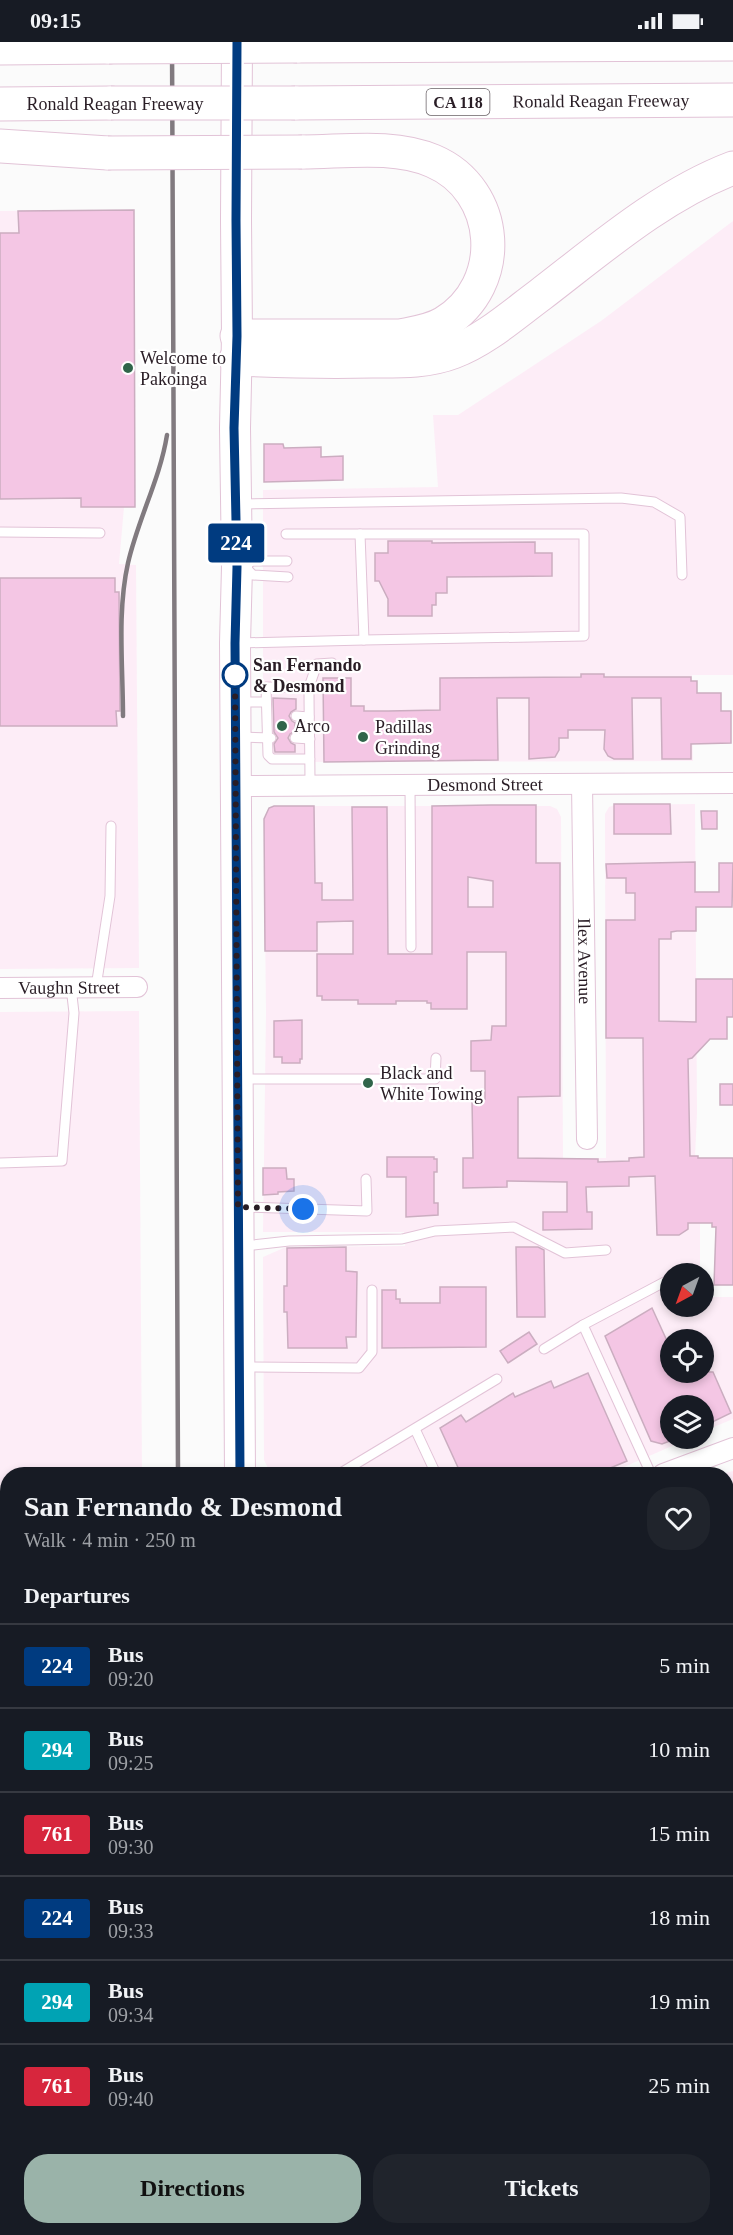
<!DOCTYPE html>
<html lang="en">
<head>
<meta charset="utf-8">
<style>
  body { margin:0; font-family:Georgia,serif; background:#20242c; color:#f1f3f6; height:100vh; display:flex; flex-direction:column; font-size:22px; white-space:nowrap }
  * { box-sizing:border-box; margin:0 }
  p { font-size:20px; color:#9ea1a6 }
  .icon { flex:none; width:33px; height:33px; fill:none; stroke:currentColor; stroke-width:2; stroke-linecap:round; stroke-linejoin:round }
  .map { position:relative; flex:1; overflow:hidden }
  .sheet { position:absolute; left:0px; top:1425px; width:734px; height:768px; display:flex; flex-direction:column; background:#171b24; border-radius:24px 24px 0 0; box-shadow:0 3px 9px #0003 }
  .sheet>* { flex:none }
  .badge { padding:0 12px; border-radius:4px; font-size:21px; line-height:39px }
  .needle { width:39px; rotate:221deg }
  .buttons { position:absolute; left:660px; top:1221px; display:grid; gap:12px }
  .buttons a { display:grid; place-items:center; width:54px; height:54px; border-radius:50%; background:#171b24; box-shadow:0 3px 9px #0003; font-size:30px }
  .you { position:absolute; width:30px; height:30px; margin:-15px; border:4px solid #fff; border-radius:50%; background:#1a73e8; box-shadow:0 0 0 9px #1a73e833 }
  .map>.badge { position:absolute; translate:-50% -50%; box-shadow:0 0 0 3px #fff }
  h2 { padding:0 24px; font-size:22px; line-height:54px }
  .round { display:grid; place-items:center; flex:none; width:63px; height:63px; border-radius:24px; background:#20242c }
  .summary { display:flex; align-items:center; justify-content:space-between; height:102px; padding:0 24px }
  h1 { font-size:28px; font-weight:800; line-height:45px }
  .button { display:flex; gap:12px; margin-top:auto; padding:12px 24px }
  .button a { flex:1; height:69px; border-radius:24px; background:#9ab3a9; color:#111; font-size:24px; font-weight:800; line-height:69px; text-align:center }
  .button a+a { background:#20242c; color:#f1f3f6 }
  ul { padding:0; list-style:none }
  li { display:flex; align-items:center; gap:18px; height:84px; padding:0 24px; border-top:2px solid #363941 }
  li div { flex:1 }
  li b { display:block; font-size:22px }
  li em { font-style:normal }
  li .badge { min-width:66px; font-weight:700; text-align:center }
  .status { display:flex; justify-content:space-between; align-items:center; height:42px; padding:0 30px; background:#171b24; direction:ltr }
  .status svg { height:16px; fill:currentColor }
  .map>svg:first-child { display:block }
  .built { fill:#fdedf7; fill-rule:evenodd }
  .green { fill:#fbdcf0 }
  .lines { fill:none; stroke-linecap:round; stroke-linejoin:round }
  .stream { stroke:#a37f96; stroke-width:4.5 }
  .building { fill:#f4c6e4; stroke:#cbadc0; stroke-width:1.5; fill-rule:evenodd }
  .service-casing { stroke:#e2c3d7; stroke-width:11 }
  .minor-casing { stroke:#e2c3d7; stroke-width:22 }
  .secondary-casing { stroke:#e2c3d7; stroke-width:29 }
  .primary-casing { stroke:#e2c3d7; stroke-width:32 }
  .motorway-casing { stroke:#e2c3d7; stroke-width:35 }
  .service { stroke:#fff; stroke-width:9 }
  .minor { stroke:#fff; stroke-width:20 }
  .secondary { stroke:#fff; stroke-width:27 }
  .primary { stroke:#fff; stroke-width:30 }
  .motorway { stroke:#fff; stroke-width:33 }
  .rail { stroke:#817a7f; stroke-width:4.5 }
  .motorway-bridge-casing { stroke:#e2c3d7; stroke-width:35; stroke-linecap:butt }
  .motorway-bridge { stroke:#fff; stroke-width:33 }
  .line-casing { stroke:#fff; stroke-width:14 }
  .line { stroke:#003b80; stroke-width:9 }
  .walk { stroke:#291d25; stroke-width:6; stroke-dasharray:0 10.8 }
  .poi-dot { fill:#30654a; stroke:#fff; stroke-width:2 }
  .stop-dot { fill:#fff; stroke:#003b80; stroke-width:3 }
  .labels { text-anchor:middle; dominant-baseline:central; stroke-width:4.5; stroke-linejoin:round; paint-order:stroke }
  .shield { fill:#fff; stroke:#696166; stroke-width:1.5 }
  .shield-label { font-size:16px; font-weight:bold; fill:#291d25 }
  .street-label { font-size:18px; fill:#291d25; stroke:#fff }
  .poi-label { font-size:18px; fill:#291d25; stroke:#fff; text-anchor:start }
  .stop-label { font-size:18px; font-weight:bold; fill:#291d25; stroke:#fff; text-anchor:start }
</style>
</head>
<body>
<div class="status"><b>09:15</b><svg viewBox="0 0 49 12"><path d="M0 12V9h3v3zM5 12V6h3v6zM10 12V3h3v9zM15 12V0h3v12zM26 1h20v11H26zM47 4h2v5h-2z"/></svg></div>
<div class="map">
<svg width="733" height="2193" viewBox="0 0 733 2193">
  <rect width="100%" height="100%" fill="#fbfbfb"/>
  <g class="built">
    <polygon points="134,168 135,465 124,465 119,522 136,523 139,926 0,927 0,169"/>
    <polygon points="733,179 733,633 692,633 693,719 272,720 263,646 263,448 438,445 433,373 458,373 601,279"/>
    <path d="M695,762L697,1071L695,1115H700V1231L670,1232V1264H704V1255H733V1377L704,1389V1364H670V1396L688,1397L608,1432H271L264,1418L263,1215L286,1205L405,1204L404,1190H263L266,971L264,777L274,764H550L557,767L561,775L563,1116H606L605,772L609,765L615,763ZM670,1298H704V1330H670Z"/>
    <polygon points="139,969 142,1432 8,1432 8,1691 0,1692 0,970"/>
    <polygon points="733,1429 733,1605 726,1608 726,1432 722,1432"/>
    <polygon points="0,1817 8,1817 7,2177 0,2177"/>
  </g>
  <polygon class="green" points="0,2177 7,2177 8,2186 88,2186 88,2193 0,2193"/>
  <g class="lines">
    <g class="stream">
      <polyline points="726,1655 733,1653"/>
      <polyline points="0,1748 8,1748"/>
    </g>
  </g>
  <g class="building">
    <polygon points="134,168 135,465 81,465 81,456 0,457 0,191 19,191 18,169"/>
    <polygon points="264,402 283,402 284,406 321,405 321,415 343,414 343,438 264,440"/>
    <polygon points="388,499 432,499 432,501 535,500 535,511 552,511 552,534 447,535 447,551 436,551 436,563 432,563 432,574 388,574 388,557 379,539 375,539 375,511 388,511"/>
    <polygon points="0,536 115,536 115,550 119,550 120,669 116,669 117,684 0,684"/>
    <polygon points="581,632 604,632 604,635 691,635 691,639 697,639 697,651 721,651 721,669 731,669 731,701 691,702 691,717 662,717 661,656 632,656 633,717 614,717 608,714 604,707 605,688 568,688 568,696 559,696 559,708 555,715 529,717 529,656 497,656 498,718 324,720 323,636 351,636 351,664 364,664 364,669 388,669 440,668 440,636 581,635"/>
    <polygon points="273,656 296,657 296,667 291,670 289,674 292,679 295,681 295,689 290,692 288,696 291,701 295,703 295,710 275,710 274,702 278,696 274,690"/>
    <polygon points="614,762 670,762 671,792 614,792"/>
    <path d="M491,763H536V821H560V1054L518,1055V1116L598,1117V1120L629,1119V1116L644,1115L643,996H606V878H635V851H626V836H607L606,822L695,820V850H719V821H733L732,865H696V889H677L671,890V897H659V979L696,980V937H733V975H727V997H710L692,1016L688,1017L690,1114H698V1116H733V1243H714L716,1185H712V1181H688V1187L679,1193H657L655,1134L629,1135V1144L586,1145L587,1170H592V1187L543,1188V1170H567V1140L507,1139V1145L463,1146V1116H473L472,1057H485V1029H471V999L491,998L492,984H506V910H467V967H431V961H427V959H396V962H358V958H322V954H317V912H353V879L317,880V909H265L264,777L269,766L274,764H314L315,841H322V858H353L352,765H387L388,912H432V764ZM468,835L493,839V865H468Z"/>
    <polygon points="701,769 717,769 717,787 702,787"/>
    <polygon points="302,978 302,1017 300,1017 300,1021 282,1021 282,1015 274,1015 274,979"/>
    <rect x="720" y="1042" width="13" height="21"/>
    <polygon points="387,1115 434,1115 434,1117 437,1117 437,1130 434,1130 434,1161 438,1161 438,1173 406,1175 406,1135 387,1135"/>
    <polygon points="263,1126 286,1126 287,1137 294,1137 294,1149 278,1150 278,1152 263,1153"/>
    <polygon points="346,1205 346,1229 357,1230 356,1295 346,1295 347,1306 288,1306 287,1270 284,1270 284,1244 287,1244 287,1206"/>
    <polygon points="516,1205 538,1205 544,1208 545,1275 517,1275"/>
    <polygon points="440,1245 486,1245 486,1305 382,1306 382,1248 396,1248 396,1257 400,1257 400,1261 440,1261"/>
    <polygon points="652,1266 668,1301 670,1301 670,1330 713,1330 731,1371 704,1384 704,1364 670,1364 670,1399 662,1402 651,1399 605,1294"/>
    <polygon points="529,1290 537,1302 508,1321 500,1309"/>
    <polygon points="588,1331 627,1419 596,1432 461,1432 440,1386 461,1373 466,1380 513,1351 515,1355 551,1339 554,1346"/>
  </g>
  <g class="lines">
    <g class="service-casing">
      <g id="service">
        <polyline points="241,462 621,456 654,460 680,475 682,533"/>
        <polyline points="0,490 100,491"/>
        <polyline points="360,492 584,492 584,594 364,598"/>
        <polyline points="244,525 252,519 287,519"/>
        <polyline points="245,525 253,533 288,535"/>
        <polyline points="240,601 364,598 360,492 286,492"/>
        <polyline points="309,645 317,622 332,621"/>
        <polyline points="241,660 266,660"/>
        <polyline points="296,674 309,675"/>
        <polyline points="240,695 271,696"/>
        <polyline points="295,696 310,697"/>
        <path d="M310,717H272L268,713L266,645H309C309,678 310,711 310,744"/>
        <polyline points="410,744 411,905"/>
        <polyline points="96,945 110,854 111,784"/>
        <polyline points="240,1037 435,1037 436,1016"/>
        <polyline points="0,1121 62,1119 74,971 71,945"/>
        <polyline points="244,1165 367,1169 366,1137"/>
        <polyline points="244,1204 289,1199 402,1197 435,1189 514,1185 565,1211 606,1208"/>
        <polyline points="544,1307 583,1283"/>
        <polyline points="242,1325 359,1326 372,1310 372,1248"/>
        <polyline points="415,1387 436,1432"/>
        <polyline points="339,1432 497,1337"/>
        <polyline points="651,1432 583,1283 670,1237"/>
        <polyline points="726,1593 733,1592"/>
        <polyline points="0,1678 8,1678"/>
        <polyline points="0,1715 8,1715"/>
        <polyline points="0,1840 8,1840"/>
        <polyline points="0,1883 8,1883"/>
        <polyline points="0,2150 8,2150"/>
      </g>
    </g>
    <g class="minor-casing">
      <g id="minor">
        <path id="s1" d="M582,742L587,1097"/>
        <path id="s2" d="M236,744L733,741"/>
        <path id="s3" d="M0,946L137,945"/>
        <polyline points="663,1432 733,1406"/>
        <polyline points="726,2036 728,2193"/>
        <polyline points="109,2186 109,2193"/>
        <polyline points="531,2186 531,2193"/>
      </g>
    </g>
    <g class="secondary-casing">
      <polyline id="secondary" points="263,2186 266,2193"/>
    </g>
    <g class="primary-casing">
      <g id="primary">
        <polyline points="237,0 236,178 237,294 235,386 237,525 235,601 240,1432"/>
        <polyline points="232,2186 232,2193"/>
        <polyline points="292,2186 295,2193"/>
      </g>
    </g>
    <g class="motorway-casing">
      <g id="motorway">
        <polyline points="297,4 733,2"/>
        <polyline points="0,6 109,5 135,0"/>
        <path id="s4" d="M295,61L733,58"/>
        <polyline points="0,62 111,61"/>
        <polyline points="0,104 108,111"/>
        <path d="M237,294H400C415,291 431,289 444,281C507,243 501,148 433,119C393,102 344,110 302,110"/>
        <path d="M236,317C281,319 326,320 372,319C398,319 427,320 453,310C485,298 513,273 540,253C600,207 662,153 733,126"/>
      </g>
    </g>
    <use href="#service" class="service"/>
    <use href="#minor" class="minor"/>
    <use href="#secondary" class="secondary"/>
    <use href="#primary" class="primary"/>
    <use href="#motorway" class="motorway"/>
    <g class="rail">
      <polyline points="172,0 178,1432"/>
      <path d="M123,674C123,624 117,570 128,521C138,477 160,437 167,393"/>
      <polyline points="181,2186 181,2193"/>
    </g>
    <g class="motorway-bridge-casing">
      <g id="motorway-bridge">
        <polyline points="109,5 297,4"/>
        <polyline points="111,61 295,61"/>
        <polyline points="108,111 302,110"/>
      </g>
    </g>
    <use href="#motorway-bridge" class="motorway-bridge"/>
  </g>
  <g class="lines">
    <g class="line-casing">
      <polyline id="line" points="237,0 236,178 237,294 234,386 237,525 235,601 240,1432"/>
    </g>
    <use href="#line" class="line"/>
    <polyline class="walk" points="235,633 238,1165 303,1167"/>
  </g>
  <g class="poi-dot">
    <circle cx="128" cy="326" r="6"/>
    <circle cx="282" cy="684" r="6"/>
    <circle cx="363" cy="695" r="6"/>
    <circle cx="368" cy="1041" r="6"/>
  </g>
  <circle class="stop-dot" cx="235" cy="633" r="12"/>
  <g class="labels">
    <rect class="shield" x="426.5" y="47" width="63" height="26" rx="4.5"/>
    <g class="shield-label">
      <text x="458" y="60">CA 118</text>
    </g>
    <g class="street-label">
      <text stroke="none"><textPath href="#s4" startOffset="306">Ronald Reagan Freeway</textPath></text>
      <text x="115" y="62">Ronald Reagan Freeway</text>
      <text stroke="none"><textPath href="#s2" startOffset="249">Desmond Street</textPath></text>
      <text stroke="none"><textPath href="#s1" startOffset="177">Ilex Avenue</textPath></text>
      <text stroke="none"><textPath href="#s3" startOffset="69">Vaughn Street</textPath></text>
    </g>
    <g class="poi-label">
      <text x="140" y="316">Welcome to<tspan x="140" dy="21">Pakoinga</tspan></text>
      <text x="294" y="684">Arco</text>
      <text x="375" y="685">Padillas<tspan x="375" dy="21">Grinding</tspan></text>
      <text x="380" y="1031">Black and<tspan x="380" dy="21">White Towing</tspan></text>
    </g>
    <g class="stop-label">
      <text x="253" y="623">San Fernando<tspan x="253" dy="21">&amp; Desmond</tspan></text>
    </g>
  </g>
</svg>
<div class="buttons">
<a><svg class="needle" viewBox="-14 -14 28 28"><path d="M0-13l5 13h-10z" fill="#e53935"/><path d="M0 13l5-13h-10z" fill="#9ea1a6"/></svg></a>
<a><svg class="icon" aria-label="locate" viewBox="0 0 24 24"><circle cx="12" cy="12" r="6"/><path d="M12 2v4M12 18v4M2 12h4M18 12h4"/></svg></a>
<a><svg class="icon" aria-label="layers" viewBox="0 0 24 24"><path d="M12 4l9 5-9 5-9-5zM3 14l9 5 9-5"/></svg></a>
</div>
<div class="you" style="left:303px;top:1167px"></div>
<b class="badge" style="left:236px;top:501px;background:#003b80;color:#fff">224</b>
<section class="sheet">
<div class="summary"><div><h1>San Fernando &amp; Desmond</h1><p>Walk · 4 min · 250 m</p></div><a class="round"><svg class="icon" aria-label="heart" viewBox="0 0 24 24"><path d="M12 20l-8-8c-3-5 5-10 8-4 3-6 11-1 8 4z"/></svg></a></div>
<h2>Departures</h2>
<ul>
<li><span class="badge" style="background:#003b80;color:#fff">224</span><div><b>Bus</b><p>09:20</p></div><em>5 min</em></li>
<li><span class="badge" style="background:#00a3b4;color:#fff">294</span><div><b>Bus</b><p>09:25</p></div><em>10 min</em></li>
<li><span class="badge" style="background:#d7263d;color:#fff">761</span><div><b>Bus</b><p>09:30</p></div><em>15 min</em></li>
<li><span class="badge" style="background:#003b80;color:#fff">224</span><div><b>Bus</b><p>09:33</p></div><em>18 min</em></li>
<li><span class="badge" style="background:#00a3b4;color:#fff">294</span><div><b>Bus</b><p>09:34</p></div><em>19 min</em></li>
<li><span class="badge" style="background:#d7263d;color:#fff">761</span><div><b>Bus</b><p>09:40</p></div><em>25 min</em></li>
</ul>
<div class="button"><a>Directions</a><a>Tickets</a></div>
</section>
</div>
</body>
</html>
